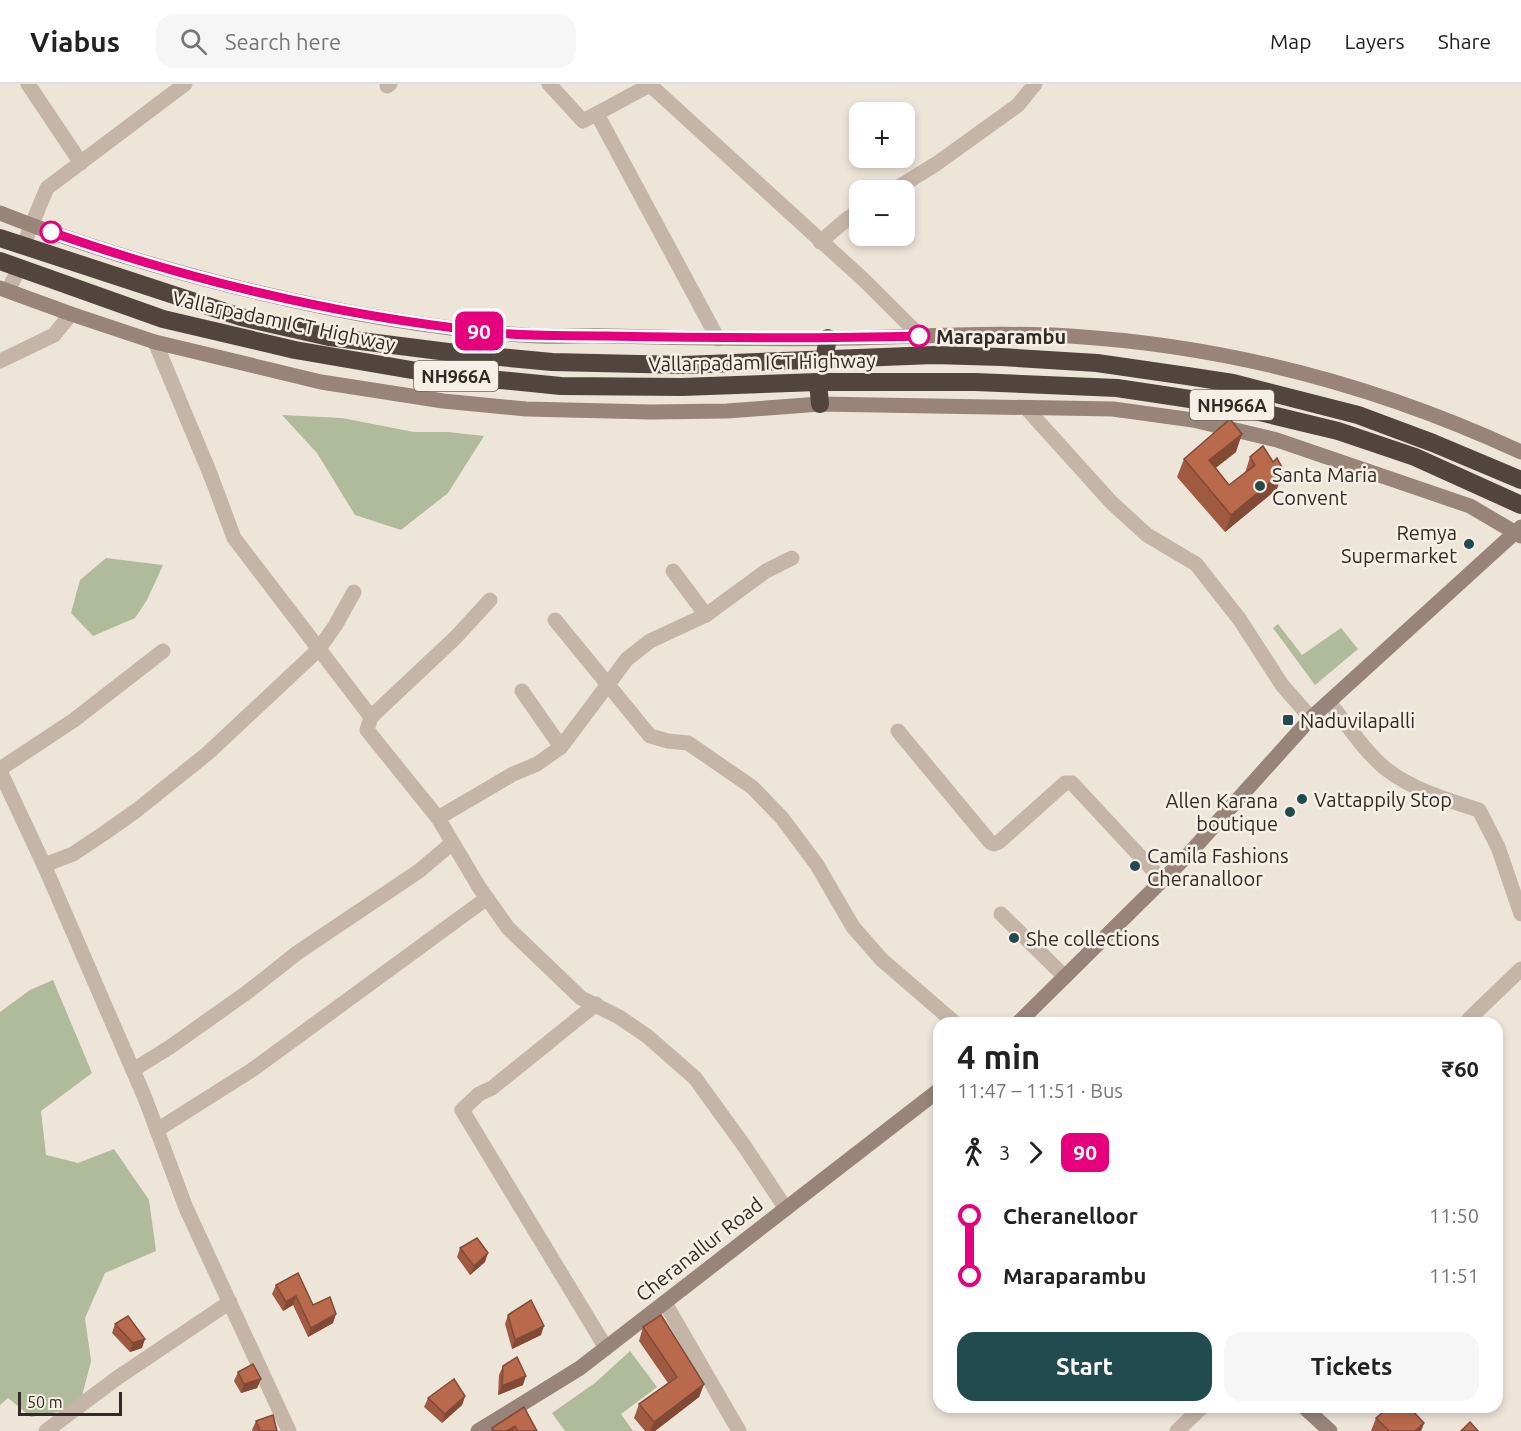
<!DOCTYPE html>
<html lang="en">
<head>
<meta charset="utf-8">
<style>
  body { margin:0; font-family:Ubuntu,sans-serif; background:#f6f6f6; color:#222; height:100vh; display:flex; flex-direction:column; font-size:22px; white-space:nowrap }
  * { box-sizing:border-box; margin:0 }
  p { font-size:20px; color:#767676 }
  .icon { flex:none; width:33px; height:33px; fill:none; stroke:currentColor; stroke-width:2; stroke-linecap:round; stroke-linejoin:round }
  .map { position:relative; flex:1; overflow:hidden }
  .side { position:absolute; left:933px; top:933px; width:570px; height:396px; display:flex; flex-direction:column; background:#fff; border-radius:18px; box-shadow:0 3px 9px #0003 }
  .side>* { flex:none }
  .badge { padding:0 12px; border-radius:9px; font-size:21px; line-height:39px }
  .buttons { position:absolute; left:849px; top:18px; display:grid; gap:12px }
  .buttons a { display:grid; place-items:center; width:66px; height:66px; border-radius:12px; background:#fff; box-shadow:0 3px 9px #0003; font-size:30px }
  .scale { position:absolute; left:18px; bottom:15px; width:104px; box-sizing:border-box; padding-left:6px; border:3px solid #322a26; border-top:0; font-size:16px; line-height:21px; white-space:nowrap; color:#322a26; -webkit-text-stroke:4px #f6efe5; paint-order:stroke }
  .map>.badge { position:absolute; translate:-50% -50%; box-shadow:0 0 0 3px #fff }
  .legs { display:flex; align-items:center; gap:9px; height:66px; padding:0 24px; font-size:20px }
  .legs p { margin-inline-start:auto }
  .summary { display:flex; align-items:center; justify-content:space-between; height:102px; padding:0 24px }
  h1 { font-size:33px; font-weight:700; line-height:45px }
  .primary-button { display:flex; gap:12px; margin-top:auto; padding:12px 24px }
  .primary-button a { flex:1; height:69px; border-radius:18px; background:#214b4f; color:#fff; font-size:24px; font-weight:700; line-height:69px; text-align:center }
  .primary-button a+a { background:#f6f6f6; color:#222 }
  ul { padding:0 24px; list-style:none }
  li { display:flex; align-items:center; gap:21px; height:60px; font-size:22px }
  li i { display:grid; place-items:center; width:9px; height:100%; margin:0 8px; background:currentColor }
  li i::after { content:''; width:15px; height:15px; margin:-8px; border:4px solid; border-radius:50%; background:#fff }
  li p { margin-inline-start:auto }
  li:first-child i { background:linear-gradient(#0000 50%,currentColor 0) }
  li:last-child i { background:linear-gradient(currentColor 50%,#0000 0) }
  header { display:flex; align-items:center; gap:36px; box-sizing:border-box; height:84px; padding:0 30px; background:#fff; border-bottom:2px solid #e0e0e0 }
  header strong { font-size:28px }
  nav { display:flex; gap:33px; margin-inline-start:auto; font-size:21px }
  .search { width:420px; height:54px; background:#f6f6f6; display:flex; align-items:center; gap:15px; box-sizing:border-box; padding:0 21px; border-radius:18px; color:#767676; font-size:22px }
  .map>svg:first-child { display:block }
  .green { fill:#b0bb9b }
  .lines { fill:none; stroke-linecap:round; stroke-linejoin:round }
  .street { stroke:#c5b5a7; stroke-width:15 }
  .secondary { stroke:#988478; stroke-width:15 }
  .highway { stroke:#52453e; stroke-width:18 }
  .wall { fill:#9f5a41 }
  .shaded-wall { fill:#824a35 }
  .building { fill:#b9694c; stroke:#824a35; stroke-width:1.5 }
  .line-1-casing { stroke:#fff; stroke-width:14 }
  .line-1 { stroke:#e6007e; stroke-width:9 }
  .stop-1-dot { fill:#fff; stroke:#e6007e; stroke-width:3 }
  .poi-dot { fill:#214b4f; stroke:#f6efe5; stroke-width:2 }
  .labels { text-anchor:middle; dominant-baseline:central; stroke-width:5; stroke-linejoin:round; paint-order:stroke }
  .shield { fill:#f6efe5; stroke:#6d655f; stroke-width:1.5 }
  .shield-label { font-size:18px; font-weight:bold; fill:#322a26 }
  .street-label { font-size:20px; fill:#322a26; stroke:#f6efe5 }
  .stop-label { font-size:20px; font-weight:bold; fill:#322a26; stroke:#f6efe5; text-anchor:start }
  .poi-label { font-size:20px; fill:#322a26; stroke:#f6efe5; text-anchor:start }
</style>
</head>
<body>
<header>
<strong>Viabus</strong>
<div class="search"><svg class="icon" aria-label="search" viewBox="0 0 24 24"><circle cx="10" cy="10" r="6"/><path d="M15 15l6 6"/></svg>Search here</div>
<nav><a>Map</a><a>Layers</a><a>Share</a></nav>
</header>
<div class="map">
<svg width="1521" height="1347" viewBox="0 0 1521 1347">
  <rect width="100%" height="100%" fill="#eee5d9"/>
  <g class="green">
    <polygon points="282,331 342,334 414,348 448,348 484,352 448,409 401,446 355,431 317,369"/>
    <polygon points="106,474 163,481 147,516 135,534 93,552 71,529 80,496"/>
    <polygon points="1278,540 1302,571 1341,544 1358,565 1315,601 1273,544"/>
    <polygon points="53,896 92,989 41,1027 46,1071 78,1079 114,1065 149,1116 156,1167 105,1189 85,1234 91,1277 79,1324 31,1333 8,1314 0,1321 0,928 30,906"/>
    <polygon points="630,1267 657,1303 621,1330 633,1347 565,1347 552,1329 595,1299"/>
  </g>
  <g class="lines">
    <g class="street">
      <polyline points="28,0 81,79"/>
      <polyline points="549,0 583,37 650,1 865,197 920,252"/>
      <polyline points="387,2 390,0"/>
      <polyline points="597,30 718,255"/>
      <polyline points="894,106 936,80 1018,21 1035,0"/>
      <polyline points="820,158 847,135 860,127"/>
      <polyline points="23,162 47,104 185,0"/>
      <polyline points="8,207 19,184"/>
      <polyline points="155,258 211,392 234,454 371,633 367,646 438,734 479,803 508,844 581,914 619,933 647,952 695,994 745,1063 786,1125"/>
      <polyline points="0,277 54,251 71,230"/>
      <polyline points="1027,325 1111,418 1147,451 1196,480 1240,536 1282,601 1311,634"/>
      <polyline points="673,487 706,531"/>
      <polyline points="555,536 650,652 668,657 688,659 752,703 782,734 817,781 853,843 882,876 955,939"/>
      <polyline points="522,607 561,663"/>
      <path d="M1329,618C1345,638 1366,669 1386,685C1413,706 1447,716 1479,726L1498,763L1521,830"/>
      <polyline points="371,633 455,554 490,516"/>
      <polyline points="898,647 990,758 994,760 999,758 1065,699 1072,699 1163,797"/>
      <polyline points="0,685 74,636 163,567"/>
      <polyline points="0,687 44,781 145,1014 186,1124 289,1347"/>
      <polyline points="438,734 513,690 537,680 561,663 627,575 650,557 706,531 766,487 792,474"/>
      <polyline points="44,781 73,770 103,750 137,726 208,669 318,566 335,542 354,508"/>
      <polyline points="1001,830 1065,893"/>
      <polyline points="596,920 492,1004 479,1010 462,1026 606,1264"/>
      <polyline points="1469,935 1521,885"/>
      <polyline points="133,986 170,963 249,907 297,869 419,787 451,760"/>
      <polyline points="157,1046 252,986 487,814"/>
      <polyline points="665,1219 739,1347"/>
      <polyline points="46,1347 117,1294 230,1218"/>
      <polyline points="1177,1347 1202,1323"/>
    </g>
    <g class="secondary">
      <path d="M0,129C70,157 143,179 216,198C321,225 430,246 539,252C562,253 586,251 609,252C690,254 770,256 851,254C924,252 997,248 1070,252C1228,262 1377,301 1521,368"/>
      <polyline points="0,204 71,230 155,258 321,298 443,317 526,325 651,328 727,327 820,320 1113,325 1193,336 1277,356 1470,422 1521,452"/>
      <polyline points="1018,939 1187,772 1311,634 1521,443"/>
      <polyline points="1304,1323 1330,1347"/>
      <polyline points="478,1347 580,1284 939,1006"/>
    </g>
    <g class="highway">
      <polyline points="0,154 241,233 329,253 456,269 552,278 683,281 934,271 1001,273 1097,279 1187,292 1233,299 1358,331 1433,359 1521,396"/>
      <polyline points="0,177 163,235 295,266 429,289 561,302 682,303 818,298 975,298 1117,304 1230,321 1338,347 1415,373 1521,421"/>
      <polyline points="824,276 828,254"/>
      <polyline points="818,298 820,320"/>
    </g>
  </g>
  <g class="wall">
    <polygon points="1236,368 1215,384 1229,401 1245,389 1250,373 1277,405 1225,448 1177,393 1184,375"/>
    <polygon points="460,1164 485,1178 470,1191 457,1173"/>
    <polygon points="276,1201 313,1221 333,1239 308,1253 293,1221 283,1227 272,1210"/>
    <polygon points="508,1231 541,1251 512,1265 505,1240"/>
    <polygon points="115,1240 142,1264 130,1268 112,1249"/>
    <polygon points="643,1243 704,1300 699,1313 655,1347 645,1347 634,1334 639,1320 668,1299 639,1257"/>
    <polygon points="503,1282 523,1301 498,1311 499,1291"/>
    <polygon points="238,1288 261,1295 257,1304 241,1309 234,1297"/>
    <polygon points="465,1312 462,1321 442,1339 424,1323 428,1314"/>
    <polygon points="524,1323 537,1347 491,1347 492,1344"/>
    <polygon points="1376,1334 1424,1339 1421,1347 1371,1347"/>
    <polygon points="256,1337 277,1347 253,1347 252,1346"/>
  </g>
  <g class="shaded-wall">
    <polygon points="1242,350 1236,368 1203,394 1209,376"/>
    <polygon points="1284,387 1277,405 1225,448 1231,431"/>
    <polygon points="488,1169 485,1178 470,1191 474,1182"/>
    <polygon points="296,1212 293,1221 283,1227 286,1218"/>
    <polygon points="336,1230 333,1239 308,1253 311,1244"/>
    <polygon points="544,1242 541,1251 512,1265 515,1256"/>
    <polygon points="145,1255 142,1264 130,1268 133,1259"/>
    <polygon points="526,1292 523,1301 498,1311 502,1302"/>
    <polygon points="261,1295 257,1304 241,1309 244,1300"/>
    <polygon points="704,1300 699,1313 655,1347 650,1347 654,1338"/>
    <polygon points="465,1312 462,1321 442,1339 445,1330"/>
    <polygon points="1424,1339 1421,1347 1415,1347"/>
    <polygon points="515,1342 513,1347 507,1347"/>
  </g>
  <g class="building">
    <polygon points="1230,335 1242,350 1209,376 1229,401 1255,381 1250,373 1263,362 1273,378 1277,374 1284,387 1231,431 1184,375"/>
    <polygon points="477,1154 488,1169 474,1182 460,1164"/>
    <polygon points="298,1189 313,1221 330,1213 336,1230 311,1244 296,1212 286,1218 276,1201"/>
    <polygon points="531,1216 544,1242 515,1256 508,1231"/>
    <polygon points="661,1231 704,1300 654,1338 639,1320 677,1293 643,1243"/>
    <polygon points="128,1232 145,1255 133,1259 115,1240"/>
    <polygon points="517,1273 526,1292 502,1302 503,1282"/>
    <polygon points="253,1280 261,1295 244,1300 238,1288"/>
    <polygon points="454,1295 465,1312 445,1330 428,1314"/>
    <polygon points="524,1323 537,1347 518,1347 515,1342 507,1347 494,1347 492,1344"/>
    <polygon points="1389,1323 1409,1323 1424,1339 1415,1347 1389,1347 1376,1334"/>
    <polygon points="273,1331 277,1347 260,1347 256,1337"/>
    <polygon points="1470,1338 1478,1347 1461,1347"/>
  </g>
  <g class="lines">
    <g class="line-1-casing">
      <path id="line-1" d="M51,148C192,197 339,232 488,248C527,253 566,251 606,252C710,254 814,255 919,252"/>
    </g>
    <use href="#line-1" class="line-1"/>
  </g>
  <g class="stop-1-dot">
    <circle cx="51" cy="148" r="10"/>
    <circle cx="919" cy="252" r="10"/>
  </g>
  <g class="poi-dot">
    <circle cx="1260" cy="402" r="6"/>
    <circle cx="1469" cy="460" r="6"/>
    <rect x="1282" y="630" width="12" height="12" rx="3"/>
    <circle cx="1302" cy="715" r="6"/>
    <circle cx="1290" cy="728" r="6"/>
    <circle cx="1135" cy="782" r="6"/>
    <circle cx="1014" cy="854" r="6"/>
  </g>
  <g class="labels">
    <g class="shield">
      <rect x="414" y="277" width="84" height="30" rx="4.5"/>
      <rect x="1190" y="306" width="84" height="30" rx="4.5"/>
    </g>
    <g class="shield-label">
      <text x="456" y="292">NH966A</text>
      <text x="1232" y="321">NH966A</text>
    </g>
    <g class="street-label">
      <text transform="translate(284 237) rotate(12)">Vallarpadam ICT Highway</text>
      <text transform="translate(762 278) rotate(-1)">Vallarpadam ICT Highway</text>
      <text transform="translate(699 1165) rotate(-38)">Cheranallur Road</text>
    </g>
    <g class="stop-label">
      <text x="936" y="252">Maraparambu</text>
    </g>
    <g class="poi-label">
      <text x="1272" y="390">Santa Maria<tspan x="1272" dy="23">Convent</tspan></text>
      <text x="1457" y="448" text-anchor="end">Remya<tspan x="1457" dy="23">Supermarket</tspan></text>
      <text x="1300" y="636">Naduvilapalli</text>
      <text x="1314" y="715">Vattappily Stop</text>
      <text x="1278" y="716" text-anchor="end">Allen Karana<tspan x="1278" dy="23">boutique</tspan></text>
      <text x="1147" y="771">Camila Fashions<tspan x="1147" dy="23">Cheranalloor</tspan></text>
      <text x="1026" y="854">She collections</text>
    </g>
  </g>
</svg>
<div class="buttons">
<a>+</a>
<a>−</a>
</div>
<div class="scale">50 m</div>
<b class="badge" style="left:479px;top:247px;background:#e6007e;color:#fff">90</b>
<section class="side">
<div class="summary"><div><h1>4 min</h1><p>11:47 – 11:51 · Bus</p></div><b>₹60</b></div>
<div class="legs"><svg class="icon" aria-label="walk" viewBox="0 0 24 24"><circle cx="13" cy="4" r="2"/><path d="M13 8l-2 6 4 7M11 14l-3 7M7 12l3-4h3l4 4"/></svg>3<svg class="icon" aria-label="forward" viewBox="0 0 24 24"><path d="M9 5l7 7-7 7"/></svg><b class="badge" style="background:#e6007e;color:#fff">90</b></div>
<ul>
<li><i style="color:#e6007e"></i><b>Cheranelloor</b><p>11:50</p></li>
<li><i style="color:#e6007e"></i><b>Maraparambu</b><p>11:51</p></li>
</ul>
<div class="primary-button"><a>Start</a><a>Tickets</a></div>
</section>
</div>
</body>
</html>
